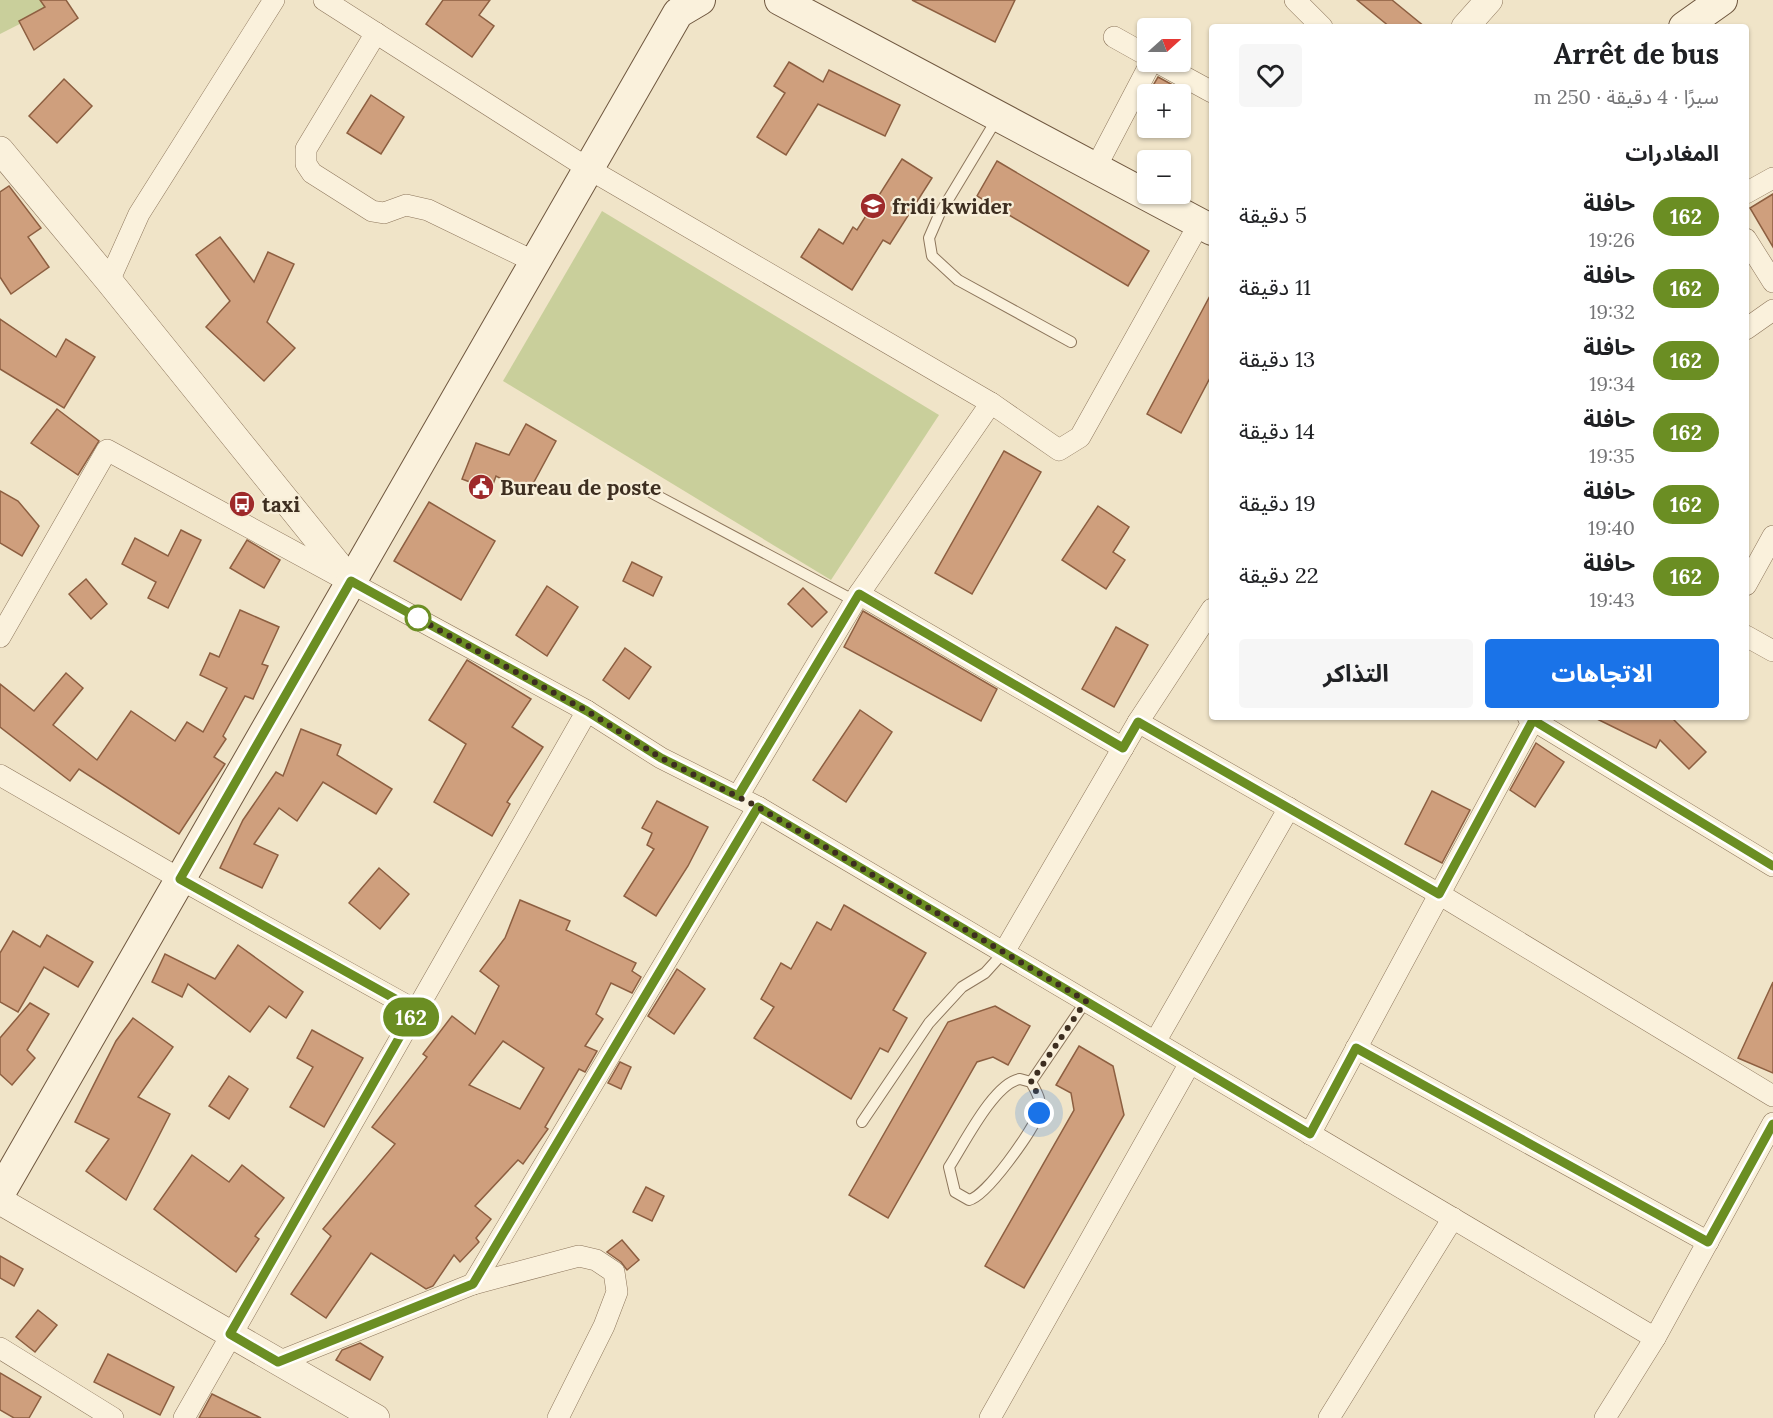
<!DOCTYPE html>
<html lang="ar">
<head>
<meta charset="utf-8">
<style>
  body { margin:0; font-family:Lora,"Noto Sans Arabic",serif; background:#f6f6f6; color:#202124; direction:rtl; height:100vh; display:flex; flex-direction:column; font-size:22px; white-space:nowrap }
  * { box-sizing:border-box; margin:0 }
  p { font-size:20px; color:#757577 }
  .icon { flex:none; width:33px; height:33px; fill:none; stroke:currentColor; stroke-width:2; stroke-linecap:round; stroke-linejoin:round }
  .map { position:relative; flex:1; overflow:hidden; direction:ltr }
  .side { position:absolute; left:1209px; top:24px; width:540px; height:696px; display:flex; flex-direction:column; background:#fff; border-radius:6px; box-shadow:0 2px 4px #0004; direction:rtl }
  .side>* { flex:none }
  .badge { padding:0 12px; border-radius:20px; font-size:21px; line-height:39px }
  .needle { width:39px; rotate:69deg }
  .fabs { position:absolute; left:1137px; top:18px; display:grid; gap:12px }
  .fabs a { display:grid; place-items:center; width:54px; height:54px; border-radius:6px; background:#fff; box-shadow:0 2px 4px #0004; font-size:30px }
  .you { position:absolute; width:30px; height:30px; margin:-15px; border:4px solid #fff; border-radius:50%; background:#1a73e8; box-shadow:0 0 0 9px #1a73e833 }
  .map>.badge { position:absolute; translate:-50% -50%; box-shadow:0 0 0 3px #fff }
  h2 { padding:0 30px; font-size:22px; line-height:54px }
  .round { display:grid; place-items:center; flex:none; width:63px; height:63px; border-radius:6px; background:#f6f6f6 }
  .head { display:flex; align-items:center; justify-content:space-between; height:102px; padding:0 30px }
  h1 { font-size:28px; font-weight:700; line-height:45px }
  .button { display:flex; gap:12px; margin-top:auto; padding:12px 30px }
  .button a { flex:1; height:69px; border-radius:6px; background:#1a73e8; color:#fff; font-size:24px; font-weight:700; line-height:69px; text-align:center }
  .button a+a { background:#f6f6f6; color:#202124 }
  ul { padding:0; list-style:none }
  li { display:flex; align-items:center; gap:18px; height:72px; padding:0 30px }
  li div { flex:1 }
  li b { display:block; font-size:22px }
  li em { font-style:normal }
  li .badge { min-width:66px; font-weight:700; text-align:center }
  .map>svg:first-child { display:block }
  .green { fill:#c9cf9b }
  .building { fill:#cf9f7d; stroke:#8d5f41; stroke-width:1.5; fill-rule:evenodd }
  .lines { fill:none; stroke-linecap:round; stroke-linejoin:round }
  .service-casing { stroke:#8d765c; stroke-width:12 }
  .minor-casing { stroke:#8d765c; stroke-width:22 }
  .tertiary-casing { stroke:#8d765c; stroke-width:28 }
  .secondary-casing { stroke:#6f573f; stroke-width:32 }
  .service { stroke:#faf1dc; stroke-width:10 }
  .minor { stroke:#faf1dc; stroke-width:21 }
  .tertiary { stroke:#faf1dc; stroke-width:27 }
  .secondary { stroke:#faf1dc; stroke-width:30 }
  .line-casing { stroke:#fff; stroke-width:14 }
  .line { stroke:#6b8e23; stroke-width:9 }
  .walk { stroke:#3d2e20; stroke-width:6; stroke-dasharray:0 10.8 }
  .stop-dot { fill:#fff; stroke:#6b8e23; stroke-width:3 }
  .labels { text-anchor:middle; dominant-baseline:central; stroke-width:4.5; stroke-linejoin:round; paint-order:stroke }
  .poi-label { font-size:21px; font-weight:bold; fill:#3d2e20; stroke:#f7eed8; text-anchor:start }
</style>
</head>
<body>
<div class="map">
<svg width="1773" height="1418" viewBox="0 0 1773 1418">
  <rect width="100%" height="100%" fill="#f0e4c8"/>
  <g class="green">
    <polygon points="0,0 67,0 0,34"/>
    <polygon points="602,211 939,415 831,580 503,381"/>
  </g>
  <g class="building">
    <polygon points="40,0 66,0 78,18 34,50 19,21 45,7"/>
    <polygon points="443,0 490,0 479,15 494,26 472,57 426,24"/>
    <polygon points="912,0 1015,0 995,42"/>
    <polygon points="1357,0 1392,0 1425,27 1390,27"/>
    <polygon points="789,62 823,82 829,70 900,105 885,136 818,104 786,155 757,137 785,93 774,86"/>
    <polygon points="1158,77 1184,91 1180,99 1180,94 1148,94"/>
    <polygon points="64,79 92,106 57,143 29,116"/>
    <polygon points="371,95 404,117 381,154 347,133"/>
    <polygon points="902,159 932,178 890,244 883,240 852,290 801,257 819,229 843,244 853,227 857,230"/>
    <polygon points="997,161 1149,251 1128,286 977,196"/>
    <polygon points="9,186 41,228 28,237 49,267 11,294 0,277 0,192"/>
    <polygon points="1773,194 1773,247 1750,208"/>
    <polygon points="220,237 254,282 268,252 294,264 267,322 295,348 264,381 206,327 230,301 196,255"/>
    <polygon points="1212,292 1212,374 1181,433 1147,414"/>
    <polygon points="0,319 56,357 66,339 95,357 64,408 0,369"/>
    <polygon points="57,409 99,441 78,475 31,443"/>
    <polygon points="526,424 556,441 528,493 496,476 491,490 462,479 476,443 509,455"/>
    <polygon points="1004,451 1041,472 972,594 935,573"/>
    <polygon points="0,491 18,501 39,526 22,556 0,543"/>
    <polygon points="429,502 495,541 461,600 394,561"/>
    <polygon points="1098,506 1129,527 1113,552 1125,560 1106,589 1062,560"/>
    <polygon points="181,530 201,540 168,608 148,598 156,582 122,564 135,538 168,556"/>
    <polygon points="247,540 280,560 264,588 230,568"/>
    <polygon points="632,562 662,577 653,596 623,581"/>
    <polygon points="86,579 107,604 91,619 69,594"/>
    <polygon points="547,586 578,607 547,656 516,635"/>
    <polygon points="803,588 827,612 812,627 788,604"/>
    <polygon points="240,610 279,627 262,664 268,666 253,699 245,696 223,736 226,739 214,757 225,764 179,834 79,769 70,781 0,727 0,684 34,711 66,673 83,688 53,725 97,760 131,711 175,741 187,722 203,732 227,688 200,675 210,653 219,657"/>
    <polygon points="863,611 997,689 981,721 844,647"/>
    <polygon points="1116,627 1148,645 1114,707 1082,689"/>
    <polygon points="625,648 651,667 629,699 603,680"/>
    <polygon points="467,660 531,699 512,727 543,747 507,802 510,804 492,836 434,802 466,744 429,720"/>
    <polygon points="860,710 892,732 846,802 813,780"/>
    <polygon points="1593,717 1671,717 1706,752 1689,769 1660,740 1656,748"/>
    <polygon points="301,729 341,745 337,755 392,789 376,814 323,782 297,821 279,808 254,844 278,855 262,888 220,868 243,820 276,772 283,776"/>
    <polygon points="1536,743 1564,762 1535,807 1510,790"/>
    <polygon points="1432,791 1470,810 1442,863 1405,844"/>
    <polygon points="657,801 708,827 688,866 656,916 624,896 654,849 647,845 652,833 642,828"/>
    <polygon points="379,868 409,894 380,929 349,903"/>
    <path d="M520,900L570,921L566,930L636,963L632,971L641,977L632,993L611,983L596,1014L603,1019L585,1046L597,1051L585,1072L579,1069L545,1127L548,1129L523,1164L518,1160L475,1206L491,1219L476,1238L479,1242L460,1262L454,1255L433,1286L426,1289L371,1253L326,1318L291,1294L331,1236L323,1229L395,1144L372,1127L427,1057L423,1054L452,1016L475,1034L499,986L480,971L505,938ZM503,1041L544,1068L520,1109L469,1085Z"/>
    <polygon points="844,905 926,953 893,1010 907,1018 888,1052 880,1048 851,1099 754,1038 774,1007 761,999 781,963 791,969 817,922 831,930"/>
    <polygon points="13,931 40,947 47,935 93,962 78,987 44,967 18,1012 0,1002 0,953"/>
    <polygon points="238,945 303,992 286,1018 269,1006 250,1032 188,984 182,997 152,982 165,954 215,979"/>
    <polygon points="677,969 705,989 674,1034 648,1016"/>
    <polygon points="1773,982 1773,1073 1738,1058"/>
    <polygon points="30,1003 49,1014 27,1050 35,1058 12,1085 0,1074 0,1038"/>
    <polygon points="995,1006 1030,1026 1008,1065 993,1057 977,1062 888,1218 849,1195 948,1022"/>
    <polygon points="133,1018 173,1047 138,1097 170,1114 126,1200 86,1171 109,1139 75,1122 116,1041"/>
    <polygon points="312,1030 363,1058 324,1127 290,1107 313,1067 297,1058"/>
    <polygon points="1079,1046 1113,1066 1124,1115 1024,1288 985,1266 1074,1110 1071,1093 1056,1085"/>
    <polygon points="620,1062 631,1067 621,1089 608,1083"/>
    <polygon points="229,1076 248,1089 229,1119 209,1106"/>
    <polygon points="192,1155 229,1182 242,1165 284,1198 255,1236 259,1239 236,1272 154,1209"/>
    <polygon points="646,1187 664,1196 652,1221 633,1212"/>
    <polygon points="622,1240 639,1260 627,1270 621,1262 607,1252"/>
    <polygon points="0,1256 23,1269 14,1286 0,1278"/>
    <polygon points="38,1310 57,1325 35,1352 16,1337"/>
    <polygon points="360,1343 383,1357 370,1380 336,1360 342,1350"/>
    <polygon points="108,1354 174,1387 160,1415 94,1382"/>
    <polygon points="0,1373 41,1397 29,1418 14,1418 0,1410"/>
    <polygon points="212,1394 261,1418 199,1418"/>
  </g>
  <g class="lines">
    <g class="service-casing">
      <g id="service">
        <polyline points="998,117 939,215 929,238 932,256 958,280 1071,342"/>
        <polyline points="652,493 855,601"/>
        <path d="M1020,1079L1031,1082C1036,1091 1043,1102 1039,1113C1032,1131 987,1196 969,1200L955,1192L949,1167C964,1144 994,1083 1020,1079Z"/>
        <polyline points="1031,1082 1086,1001"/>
        <polyline points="862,1122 929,1023 962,987 985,973 1004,952"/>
      </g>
    </g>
    <g class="minor-casing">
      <g id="minor">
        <polyline points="324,0 589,169 991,403"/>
        <polyline points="1295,0 1322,27"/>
        <polyline points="376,33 306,149 306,164 312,173 372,211 384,213 406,205 428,210 535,262"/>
        <polyline points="1114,37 1148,56"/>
        <polyline points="1157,62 1212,92"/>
        <polyline points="1095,169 1151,62"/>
        <polyline points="1746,193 1773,178"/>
        <polyline points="1746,239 1773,282"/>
        <polyline points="109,281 139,214 274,0"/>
        <polyline points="1746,329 1773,310"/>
        <polyline points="1746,585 1773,536"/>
        <polyline points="859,594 1123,748"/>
        <polyline points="1746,636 1773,651"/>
        <polyline points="0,637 107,450 587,711 184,1418"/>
        <polyline points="587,711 661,758 758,807 1655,1338"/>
        <polyline points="1528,717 1773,866"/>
        <polyline points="1138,722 1439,894 1773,1096"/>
        <polyline points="0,775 180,879 415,1010"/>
        <polyline points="738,796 859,594 991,403 1059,450 1080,437 1199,224"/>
        <polyline points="1004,952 1138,722 1212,609"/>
        <polyline points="1155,1042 1289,808"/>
        <polyline points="1356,1048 1708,1242"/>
        <polyline points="1310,1134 1535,717"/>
        <polyline points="473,1284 758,807"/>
        <polyline points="0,1348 113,1418"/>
        <polyline points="278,1362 473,1284 579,1256 596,1260 614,1272 617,1292 604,1326 558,1418"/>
        <polyline points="990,1418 1190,1063"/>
        <polyline points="1329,1418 1453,1218"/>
        <polyline points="1605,1418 1655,1338 1773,1123"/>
      </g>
    </g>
    <g class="tertiary-casing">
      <g id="tertiary">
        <polyline points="1465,27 1489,0"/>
        <polyline points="0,150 109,281 351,581"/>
        <polyline points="0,1201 376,1418"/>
      </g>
    </g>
    <g class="secondary-casing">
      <g id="secondary">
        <polyline points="780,0 1212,230"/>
        <polyline points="1684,27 1722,0"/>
        <polyline points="0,1193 678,13 700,0"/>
      </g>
    </g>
    <use href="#service" class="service"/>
    <use href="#minor" class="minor"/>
    <use href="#tertiary" class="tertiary"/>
    <use href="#secondary" class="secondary"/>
  </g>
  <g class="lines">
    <g class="line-casing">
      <polyline id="line" points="1773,866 1533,720 1439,894 1138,722 1123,748 859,594 738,796 661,758 587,711 351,581 180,879 415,1010 230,1334 278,1362 473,1284 758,807 1310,1134 1356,1048 1708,1242 1773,1124"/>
    </g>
    <use href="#line" class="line"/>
    <polyline class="walk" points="418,618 410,614 587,711 661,758 758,807 1086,1001 1031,1082 1037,1093 1039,1113"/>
  </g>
  <defs>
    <g id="school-disc" transform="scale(1.35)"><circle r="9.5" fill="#9e2a2b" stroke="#f7eed8"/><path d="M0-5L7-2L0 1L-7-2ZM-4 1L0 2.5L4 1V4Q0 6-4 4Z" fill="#fff"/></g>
    <g id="civic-disc" transform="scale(1.35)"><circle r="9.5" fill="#9e2a2b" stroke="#f7eed8"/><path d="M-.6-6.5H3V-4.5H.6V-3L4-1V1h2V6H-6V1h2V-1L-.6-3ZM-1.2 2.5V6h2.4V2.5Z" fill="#fff"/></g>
    <g id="bus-disc" transform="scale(1.35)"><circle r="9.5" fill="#9e2a2b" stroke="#f7eed8"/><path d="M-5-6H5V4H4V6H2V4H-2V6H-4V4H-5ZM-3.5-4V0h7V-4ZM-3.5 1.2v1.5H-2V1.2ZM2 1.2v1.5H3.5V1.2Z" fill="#fff"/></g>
  </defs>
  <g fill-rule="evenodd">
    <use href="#school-disc" x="873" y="206"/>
    <use href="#civic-disc" x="481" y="487"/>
    <use href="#bus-disc" x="242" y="504"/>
  </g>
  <circle class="stop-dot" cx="418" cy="618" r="12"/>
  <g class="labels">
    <g class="poi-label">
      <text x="892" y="206">fridi kwider</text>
      <text x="500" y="487">Bureau de poste</text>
      <text x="262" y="504">taxi</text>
    </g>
  </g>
</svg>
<div class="fabs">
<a><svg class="needle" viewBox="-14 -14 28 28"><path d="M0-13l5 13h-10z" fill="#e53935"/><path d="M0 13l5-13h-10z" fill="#757577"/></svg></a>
<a>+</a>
<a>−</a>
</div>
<div class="you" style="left:1039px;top:1113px"></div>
<b class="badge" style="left:411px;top:1017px;background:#6b8e23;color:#fff">162</b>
<section class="side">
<div class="head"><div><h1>Arrêt de bus</h1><p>سيرًا · 4 دقيقة · 250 m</p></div><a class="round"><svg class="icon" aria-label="heart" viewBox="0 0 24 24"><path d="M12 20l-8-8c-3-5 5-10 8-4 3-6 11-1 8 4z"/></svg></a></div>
<h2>المغادرات</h2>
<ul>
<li><span class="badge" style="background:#6b8e23;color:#fff">162</span><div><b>حافلة</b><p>19:26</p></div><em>5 دقيقة</em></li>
<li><span class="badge" style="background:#6b8e23;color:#fff">162</span><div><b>حافلة</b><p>19:32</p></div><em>11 دقيقة</em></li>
<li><span class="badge" style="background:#6b8e23;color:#fff">162</span><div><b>حافلة</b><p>19:34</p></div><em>13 دقيقة</em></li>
<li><span class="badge" style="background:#6b8e23;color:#fff">162</span><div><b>حافلة</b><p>19:35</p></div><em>14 دقيقة</em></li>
<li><span class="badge" style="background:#6b8e23;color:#fff">162</span><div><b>حافلة</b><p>19:40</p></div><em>19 دقيقة</em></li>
<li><span class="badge" style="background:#6b8e23;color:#fff">162</span><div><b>حافلة</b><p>19:43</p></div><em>22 دقيقة</em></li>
</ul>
<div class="button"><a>الاتجاهات</a><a>التذاكر</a></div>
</section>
</div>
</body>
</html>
